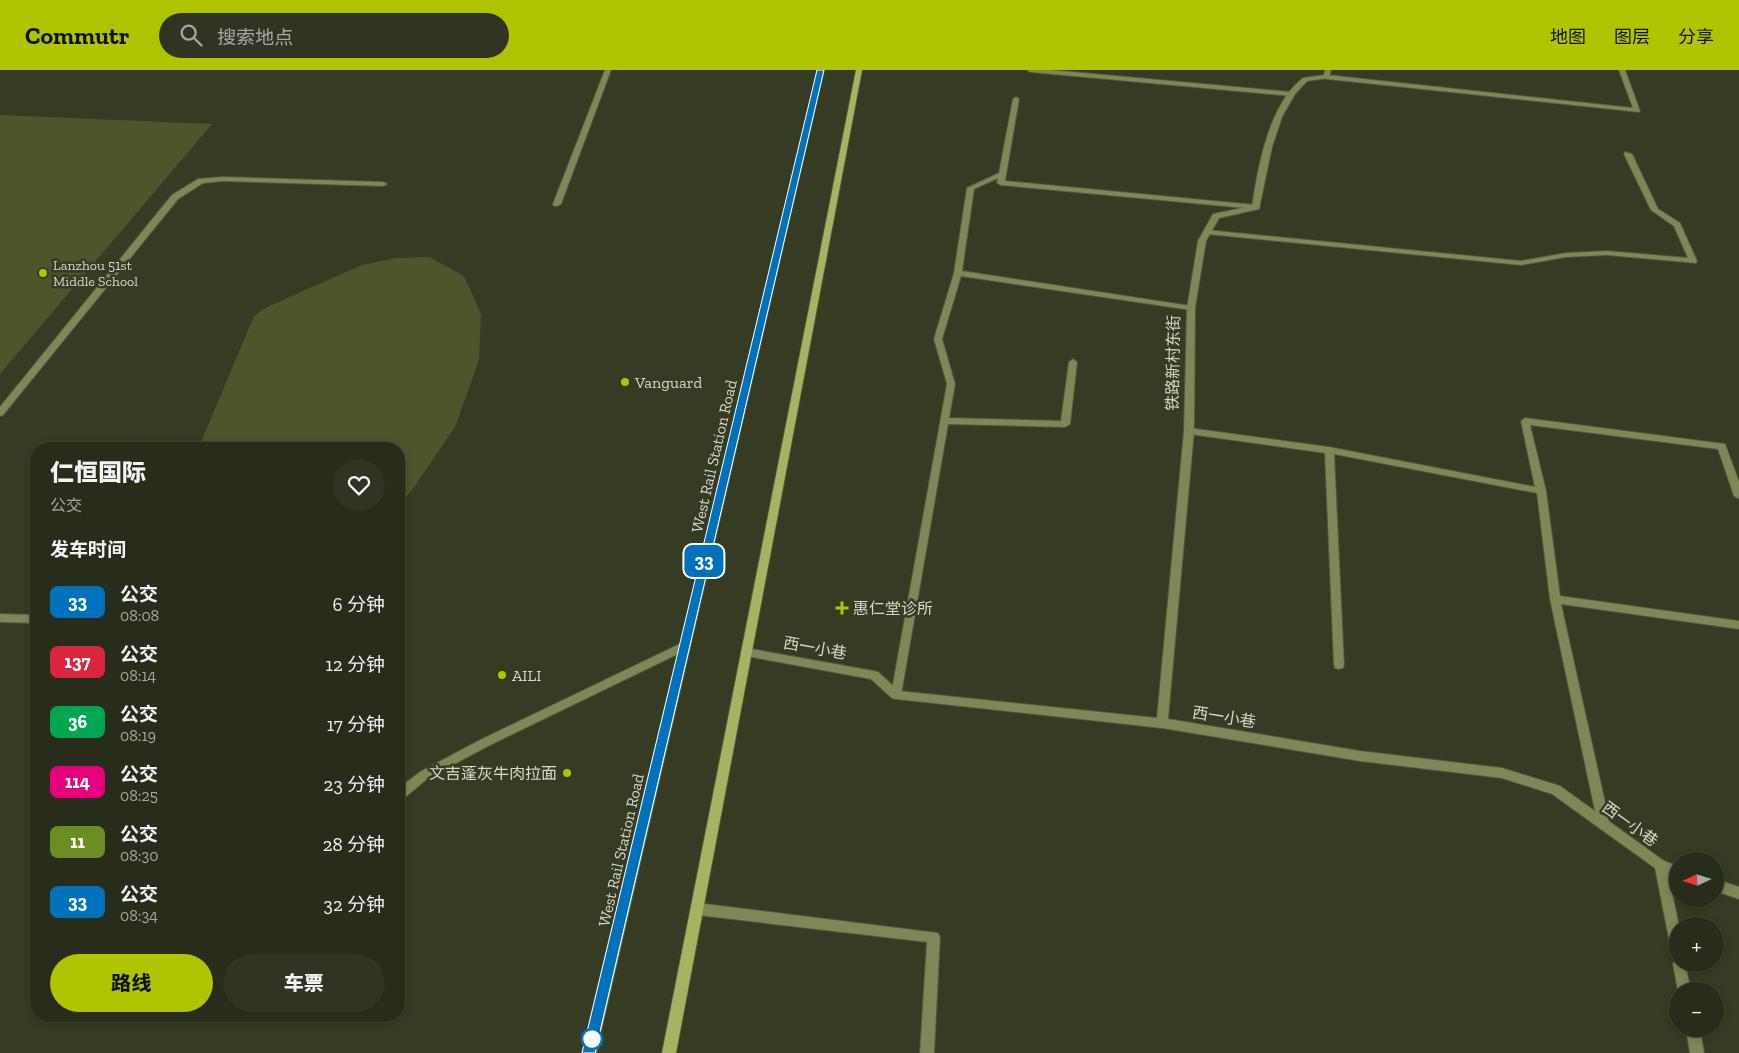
<!DOCTYPE html>
<html lang="zh">
<head>
<meta charset="utf-8">
<style>
  body { margin:0; font-family:"Zilla Slab","Noto Sans SC",serif; background:#303423; color:#f1f3f6; height:100vh; display:flex; flex-direction:column; font-size:19px; white-space:nowrap }
  * { box-sizing:border-box; margin:0 }
  p { font-size:16px; color:#a5a7a2 }
  .icon { flex:none; width:28px; height:28px; fill:none; stroke:currentColor; stroke-width:2; stroke-linecap:round; stroke-linejoin:round }
  .map { position:relative; flex:1; overflow:hidden }
  .details { position:absolute; left:30px; top:372px; width:375px; height:580px; display:flex; flex-direction:column; background:#282c1a; border-radius:20px; box-shadow:0 2px 8px #0003,0 0 0 1px #444839 }
  .details>* { flex:none }
  .badge { padding:0 10px; border-radius:8px; font-size:18px; line-height:32px }
  .needle { width:32px; rotate:266deg }
  .tools { position:absolute; left:1669px; top:782px; display:grid; gap:10px }
  .tools a { display:grid; place-items:center; width:55px; height:55px; border-radius:50%; background:#282c1a; box-shadow:0 2px 8px #0003,0 0 0 1px #444839; font-size:25px }
  .map>.badge { position:absolute; translate:-50% -50%; box-shadow:0 0 0 2px #fff }
  h2 { padding:0 20px; font-size:19px; line-height:45px }
  .round { display:grid; place-items:center; flex:none; width:52px; height:52px; border-radius:26px; background:#303423 }
  .headline { display:flex; align-items:center; justify-content:space-between; height:85px; padding:0 20px }
  h1 { font-size:24px; font-weight:800; line-height:38px }
  .primary-button { display:flex; gap:10px; margin-top:auto; padding:10px 20px }
  .primary-button a { flex:1; height:58px; border-radius:30px; background:#b0c501; color:#111; font-size:20px; font-weight:800; line-height:58px; text-align:center }
  .primary-button a+a { background:#303423; color:#f1f3f6 }
  ul { padding:0; list-style:none }
  li { display:flex; align-items:center; gap:15px; height:60px; padding:0 20px }
  li div { flex:1 }
  li b { display:block; font-size:19px }
  li em { font-style:normal }
  li .badge { min-width:55px; font-weight:700; text-align:center }
  header { display:flex; align-items:center; gap:30px; box-sizing:border-box; height:70px; padding:0 25px; background:#b0c501; color:#111 }
  header strong { font-size:24px }
  nav { display:flex; gap:28px; margin-inline-start:auto; font-size:18px }
  .search { width:350px; height:45px; background:#303423; display:flex; align-items:center; gap:12px; box-sizing:border-box; padding:0 18px; border-radius:28px; color:#a5a7a2; font-size:19px }
  .map>svg:first-child { display:block }
  .green { fill:#4e552a }
  .lines { fill:none; stroke-linecap:round; stroke-linejoin:round }
  .service-casing { stroke:#535741; stroke-width:2 }
  .minor-casing { stroke:#535741; stroke-width:2 }
  .secondary-casing { stroke:#535741; stroke-width:2 }
  .service { fill:#7e8755; fill-rule:evenodd }
  .minor { fill:#7e8755; fill-rule:evenodd }
  .secondary { fill:#a5b460; fill-rule:evenodd }
  .line { fill:#0072bc; stroke:#fff }
  .poi-dot { fill:#b0c501; stroke:#363b23; stroke-width:2 }
  .stop-dot { fill:#fff; stroke:#0072bc; stroke-width:2.5 }
  .labels { text-anchor:middle; dominant-baseline:central; stroke-width:5; stroke-linejoin:round; paint-order:stroke }
  .far-poi-label { font-size:14px; fill:#d5d8ca; stroke:#363b23; text-anchor:start }
  .street-label { font-size:16px; fill:#d5d8ca; stroke:#363b23 }
  .poi-label { font-size:16px; fill:#d5d8ca; stroke:#363b23; text-anchor:start }
</style>
</head>
<body>
<header>
<strong>Commutr</strong>
<div class="search"><svg class="icon" aria-label="search" viewBox="0 0 24 24"><circle cx="10" cy="10" r="6"/><path d="M15 15l6 6"/></svg>搜索地点</div>
<nav><a>地图</a><a>图层</a><a>分享</a></nav>
</header>
<div class="map">
<svg width="1739" height="983" viewBox="0 0 1739 983">
  <rect width="100%" height="100%" fill="#363b23"/>
  <g class="green">
    <polygon points="0,45 212,54 0,304"/>
    <polygon points="429,187 464,206 481,244 479,290 455,357 412,420 399,434 399,379 198,379 254,246 267,237 362,195 396,188"/>
  </g>
  <g class="lines">
    <g class="service-casing">
      <g id="service">
        <polygon points="605,0 611,0 561,134 557,136 554,136 553,134"/>
        <polygon points="1027,0 1051,0 1291,22 1294,24 1291,26 1030,2"/>
        <polygon points="1619,0 1625,0 1640,41 1639,42 1327,9 1324,7 1327,5 1633,38"/>
        <polygon points="1016,27 1019,29 1005,111 1256,135 1260,137 1256,139 1001,115 997,113 998,108 974,119 962,201 1191,236 1195,238 1191,240 961,206 942,269 955,314 949,348 1061,351 1069,292 1073,289 1077,292 1070,354 1065,357 948,354 901,625 900,628 896,629 892,628 891,625 947,314 934,269 954,203 967,118 999,103 1013,29"/>
        <polygon points="1625,82 1632,84 1658,139 1680,153 1697,191 1696,193 1607,185 1566,187 1521,195 1207,164 1203,162 1207,160 1521,191 1566,183 1607,181 1688,188 1674,156 1651,140 1624,84"/>
        <polygon points="1525,348 1725,374 1739,412 1739,429 1734,426 1718,379 1530,355 1546,421 1560,526 1739,551 1739,559 1561,534 1610,755 1608,759 1604,760 1600,759 1598,755 1550,529 1537,423 1334,384 1344,595 1343,598 1339,599 1335,598 1334,595 1325,383 1189,364 1184,361 1189,358 1329,377 1535,417 1521,351"/>
        <polygon points="0,544 36,545 36,553 0,552"/>
        <polygon points="697,833 938,863 940,867 934,983 920,983 927,872 697,845 693,843 691,839 693,835"/>
      </g>
    </g>
    <g class="minor-casing">
      <g id="minor">
        <path d="M1325,0H1331L1329,8L1307,11L1295,24L1282,47L1272,77L1259,139L1219,148L1206,171L1195,238L1194,361L1168,649L1360,681L1502,698L1560,716L1664,791L1678,796V807L1668,804L1679,856L1678,894H1685L1691,921H1678L1673,894L1676,889L1672,884L1655,798L1552,724L1502,708L1360,691L1162,658L896,629L892,628L871,609L746,586L742,585L741,582L742,579L746,578L874,601L878,602L899,621L1157,648L1184,361L1187,238L1198,171L1213,144L1252,136C1258,98 1266,53 1289,22C1293,17 1298,12 1303,8L1324,5Z"/>
        <polygon points="223,107 383,112 387,114 383,116 223,111 203,113 178,129 3,345 0,346 0,337 172,125 198,109"/>
        <polygon points="684,572 688,573 689,576 688,579 490,675 428,708 403,729 399,730 399,718 420,702 482,669"/>
        <polygon points="1715,809 1739,817 1739,829 1715,821"/>
        <polygon points="1686,959 1700,959 1704,983 1690,983"/>
      </g>
    </g>
    <g class="secondary-casing">
      <g id="secondary">
        <polygon points="818,0 824,0 596,983 582,983"/>
        <polygon points="856,0 862,0 676,983 662,983"/>
      </g>
    </g>
    <use href="#service" class="service"/>
    <use href="#minor" class="minor"/>
    <use href="#secondary" class="secondary"/>
  </g>
  <polygon class="line" points="817,0 824,0 595,983 582,983"/>
  <g class="poi-dot">
    <circle cx="43" cy="203" r="5"/>
    <circle cx="625" cy="312" r="5"/>
    <path d="M839.5 530.5h5v5h5v5h-5v5h-5v-5h-5v-5h5z"/>
    <circle cx="502" cy="605" r="5"/>
    <circle cx="567" cy="703" r="5"/>
  </g>
  <circle class="stop-dot" cx="592" cy="969" r="10"/>
  <g class="labels">
    <g class="far-poi-label">
      <text x="53" y="195">Lanzhou 51st<tspan x="53" dy="16">Middle School</tspan></text>
    </g>
    <g class="street-label">
      <text transform="translate(1173 293) rotate(-89)">铁路新村东街</text>
      <text transform="translate(714 386) rotate(-77)">West Rail Station Road</text>
      <text transform="translate(815 578) rotate(10)">西一小巷</text>
      <text transform="translate(1224 647) rotate(9)">西一小巷</text>
      <text transform="translate(1630 754) rotate(36)">西一小巷</text>
      <text transform="translate(621 780) rotate(-77)">West Rail Station Road</text>
    </g>
    <g class="poi-label">
      <text x="635" y="312">Vanguard</text>
      <text x="853" y="538">惠仁堂诊所</text>
      <text x="512" y="605">AILI</text>
      <text x="557" y="703" text-anchor="end">文吉蓬灰牛肉拉面</text>
    </g>
  </g>
</svg>
<div class="tools">
<a><svg class="needle" viewBox="-14 -14 28 28"><path d="M0-13l5 13h-10z" fill="#e53935"/><path d="M0 13l5-13h-10z" fill="#a5a7a2"/></svg></a>
<a>+</a>
<a>−</a>
</div>
<b class="badge" style="left:704px;top:491px;background:#0072bc;color:#fff">33</b>
<section class="details">
<div class="headline"><div><h1>仁恒国际</h1><p>公交</p></div><a class="round"><svg class="icon" aria-label="heart" viewBox="0 0 24 24"><path d="M12 20l-8-8c-3-5 5-10 8-4 3-6 11-1 8 4z"/></svg></a></div>
<h2>发车时间</h2>
<ul>
<li><span class="badge" style="background:#0072bc;color:#fff">33</span><div><b>公交</b><p>08:08</p></div><em>6 分钟</em></li>
<li><span class="badge" style="background:#d7263d;color:#fff">137</span><div><b>公交</b><p>08:14</p></div><em>12 分钟</em></li>
<li><span class="badge" style="background:#00a651;color:#fff">36</span><div><b>公交</b><p>08:19</p></div><em>17 分钟</em></li>
<li><span class="badge" style="background:#e6007e;color:#fff">114</span><div><b>公交</b><p>08:25</p></div><em>23 分钟</em></li>
<li><span class="badge" style="background:#6b8e23;color:#fff">11</span><div><b>公交</b><p>08:30</p></div><em>28 分钟</em></li>
<li><span class="badge" style="background:#0072bc;color:#fff">33</span><div><b>公交</b><p>08:34</p></div><em>32 分钟</em></li>
</ul>
<div class="primary-button"><a>路线</a><a>车票</a></div>
</section>
</div>
</body>
</html>
